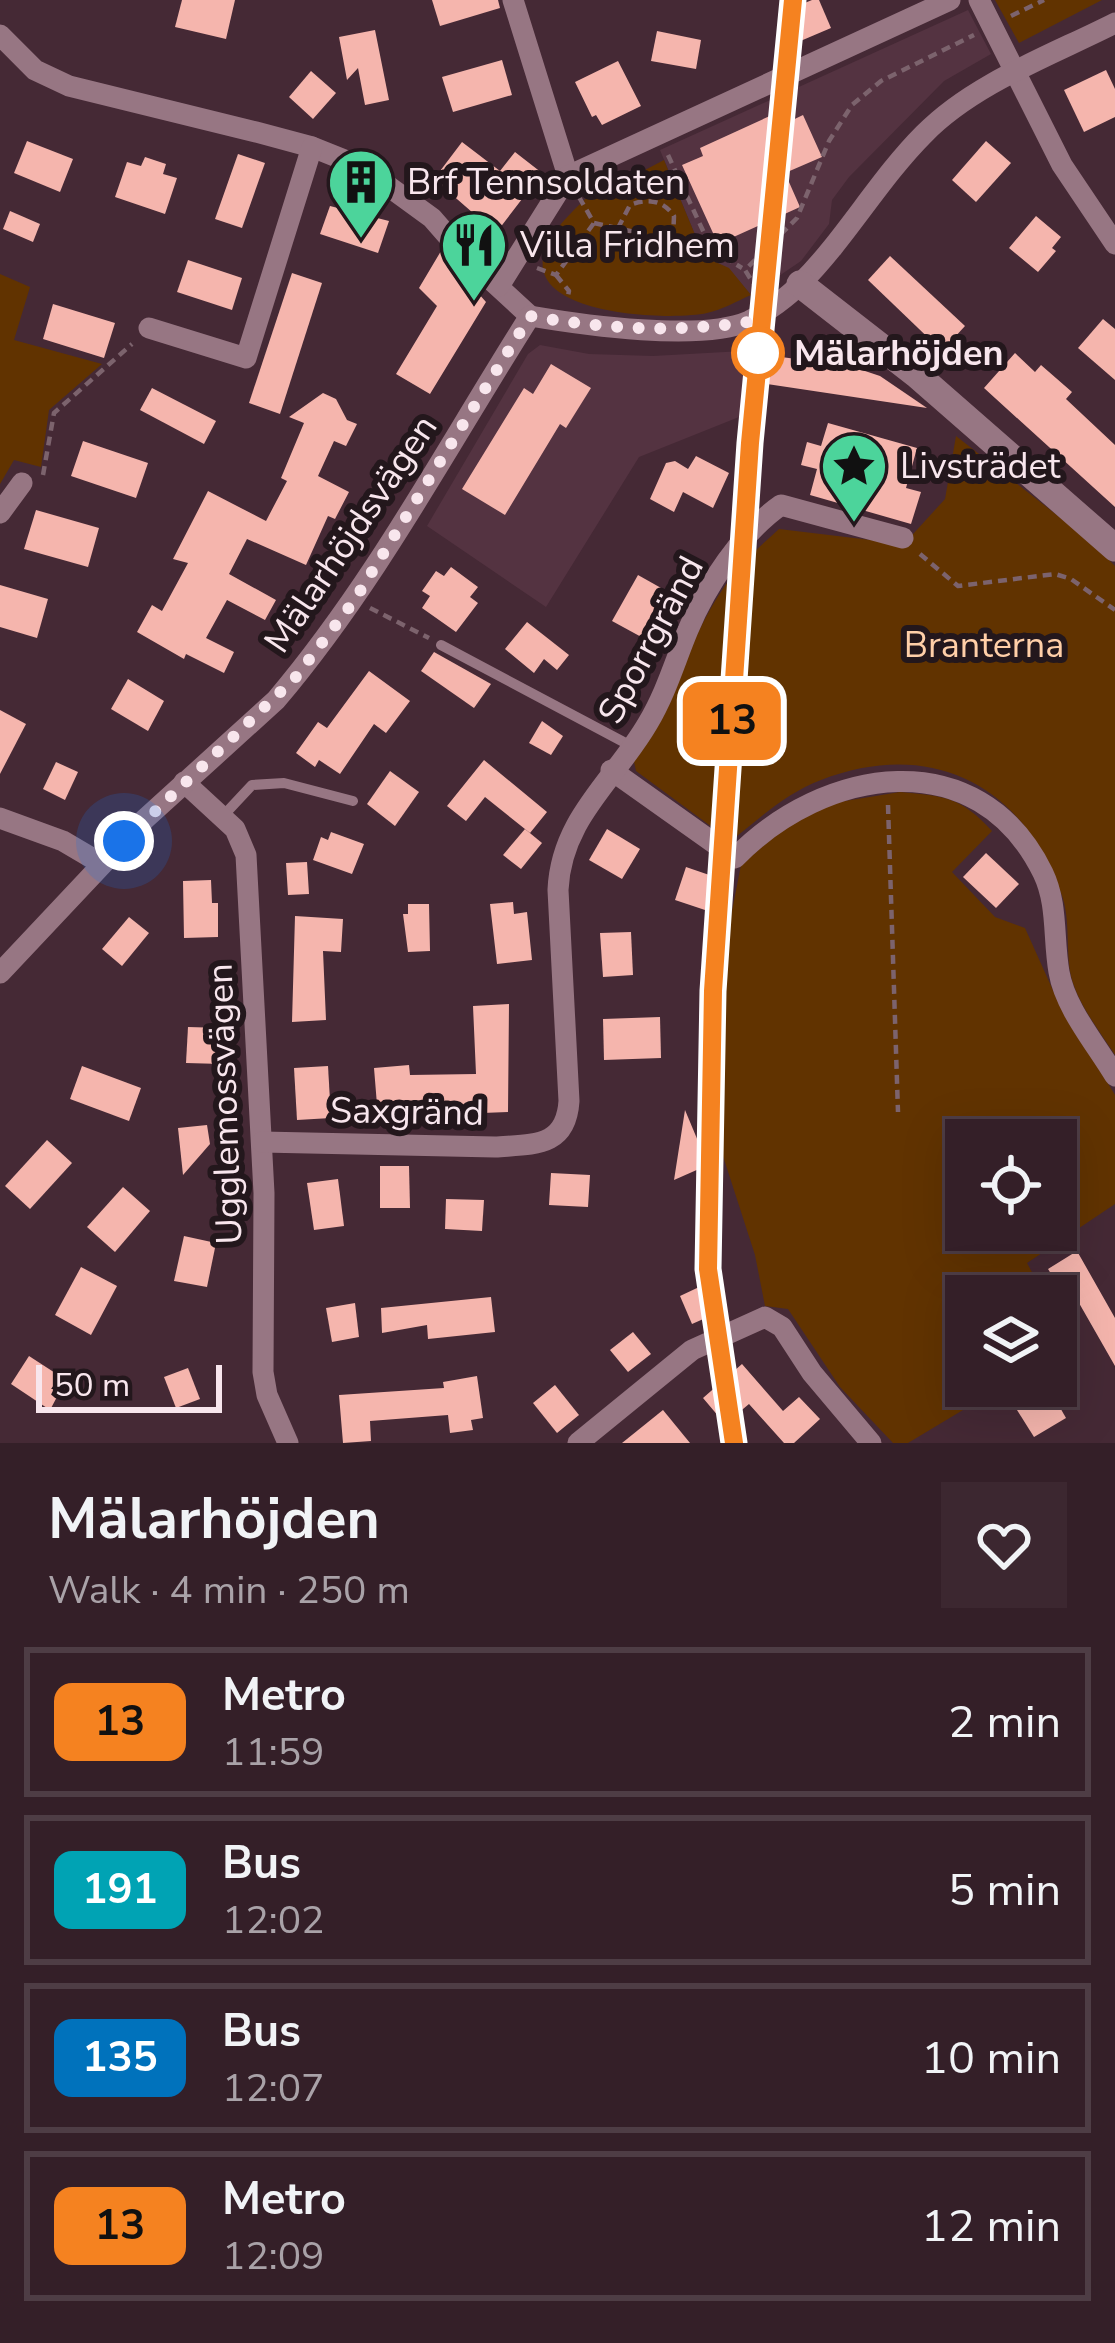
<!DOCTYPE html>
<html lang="en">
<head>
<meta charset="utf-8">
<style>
  body { margin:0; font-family:"Nunito Sans",sans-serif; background:#3c2730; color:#f1f3f6; height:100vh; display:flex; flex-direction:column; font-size:45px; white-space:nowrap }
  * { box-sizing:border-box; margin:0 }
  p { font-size:39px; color:#a9a2a8 }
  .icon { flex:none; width:66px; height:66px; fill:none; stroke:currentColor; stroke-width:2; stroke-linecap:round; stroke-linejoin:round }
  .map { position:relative; height:1443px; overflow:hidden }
  .side { display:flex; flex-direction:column; background:#341f28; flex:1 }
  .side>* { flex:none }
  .badge { padding:0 24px; border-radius:18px; font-size:42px; line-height:78px }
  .controls { position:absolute; left:945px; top:1119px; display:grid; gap:24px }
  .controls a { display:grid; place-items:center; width:132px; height:132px; border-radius:0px; background:#341f28; box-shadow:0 12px 48px #0002,0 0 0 3px #4e3d45; font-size:60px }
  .scale { position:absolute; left:36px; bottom:30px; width:186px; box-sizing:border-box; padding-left:12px; border:6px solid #f8e6ed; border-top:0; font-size:33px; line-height:42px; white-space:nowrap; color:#f8e6ed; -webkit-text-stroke:9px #23171c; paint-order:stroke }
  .you { position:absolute; width:60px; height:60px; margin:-30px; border:9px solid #fff; border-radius:50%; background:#1a73e8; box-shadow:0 0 0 18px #1a73e833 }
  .map>.badge { position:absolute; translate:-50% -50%; box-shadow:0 0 0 6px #fff }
  .round { display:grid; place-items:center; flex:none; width:126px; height:126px; border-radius:0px; background:#3c2730 }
  .headline { display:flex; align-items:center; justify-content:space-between; height:204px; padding:0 48px }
  h1 { font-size:57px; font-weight:700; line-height:90px }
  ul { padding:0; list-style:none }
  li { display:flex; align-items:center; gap:36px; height:150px; margin:0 24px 18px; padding:0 24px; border:6px solid #4e3d45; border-radius:0px }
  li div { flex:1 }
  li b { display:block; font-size:45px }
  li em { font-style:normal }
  li .badge { min-width:132px; font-weight:700; text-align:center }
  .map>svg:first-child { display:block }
  .built { fill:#543341 }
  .green { fill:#613300; fill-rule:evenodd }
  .building { fill:#f5b5ad }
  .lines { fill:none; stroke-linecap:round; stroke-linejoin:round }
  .path { stroke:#7c636d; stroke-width:4.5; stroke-dasharray:9 6; stroke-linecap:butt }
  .lane { stroke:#977683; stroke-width:10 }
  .street { stroke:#977683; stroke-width:21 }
  .secondary { stroke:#977683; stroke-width:27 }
  .line-casing { stroke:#fff; stroke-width:27 }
  .line { stroke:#f58220; stroke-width:18 }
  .walk { stroke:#f8e6ed; stroke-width:12; stroke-dasharray:0 21.6 }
  .stop-dot { fill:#fff; stroke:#f58220; stroke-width:6 }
  .labels { text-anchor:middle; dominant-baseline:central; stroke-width:12; stroke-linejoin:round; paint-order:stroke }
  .poi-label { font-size:36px; fill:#f8e6ed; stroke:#23171c; text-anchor:start }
  .stop-label { font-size:36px; font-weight:bold; fill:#f8e6ed; stroke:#23171c; text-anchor:start }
  .street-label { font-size:36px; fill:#f8e6ed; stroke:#23171c }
  .park-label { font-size:36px; fill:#ffcfa8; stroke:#23171c }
</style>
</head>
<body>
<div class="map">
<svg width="1115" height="1443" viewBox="0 0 1115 1443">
  <rect width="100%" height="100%" fill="#452935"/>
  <g class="built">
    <polygon points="968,10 991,54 944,81 849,177 832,200 829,224 801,261 751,295 729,269 711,260 696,237 660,150"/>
    <polygon points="540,345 589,354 653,356 743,351 759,409 639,457 546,607 427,526 528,354"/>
  </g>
  <g class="green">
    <polygon points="995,0 1102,0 1019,43"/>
    <path d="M664,160L696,237L711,260L729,268L751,295C737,301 722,310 707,313C671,321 522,316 545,251C554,225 580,205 599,186L603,192Z"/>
    <polygon points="0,274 30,287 14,340 102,364 49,410 41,467 14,460 0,484"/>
    <path d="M956,436L1090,541L1115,566V1055C1101,1033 1081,1008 1073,983C1064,956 1072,921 1061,893C1022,783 929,738 821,780C789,792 763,815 737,836L716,830L636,771L633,757C675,701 690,631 732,576C745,559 763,544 779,529L904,544L945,499Z"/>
    <path d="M900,792C945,796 961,797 992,831L952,872L995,917L1025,928L1056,997L1115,1095V1204L1027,1263L1045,1296H966V1386H1003L908,1443H893L840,1387L788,1309L765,1306L755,1255L711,1119L723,1013V957L741,865L795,818L839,802ZM966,1140H1056V1230H966Z"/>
  </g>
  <g class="building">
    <polygon points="182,0 235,0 226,39 175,27"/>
    <polygon points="432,0 498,0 500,8 440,26"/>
    <polygon points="812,0 819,0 831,28 791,45 778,14"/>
    <polygon points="375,30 389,100 365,105 358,68 347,80 339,37"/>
    <polygon points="657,31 701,40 696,69 651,61"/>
    <polygon points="502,60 512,95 453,112 442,77"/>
    <polygon points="618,61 641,106 602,125 596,115 592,117 575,82"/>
    <polygon points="1106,70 1115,89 1115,117 1084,132 1064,90"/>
    <polygon points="311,71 336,93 313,119 289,97"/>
    <polygon points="772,115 778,127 803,115 822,157 785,173 800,207 718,244 682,165 703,156 700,148"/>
    <polygon points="27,141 73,159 60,192 14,173"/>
    <polygon points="986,141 1011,163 976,202 952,180"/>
    <polygon points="462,142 500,171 515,152 542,173 496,233 434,179"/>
    <polygon points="238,154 265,163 242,228 215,219"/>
    <polygon points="145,157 166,164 163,174 177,178 165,214 115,197 127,162 141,166"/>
    <polygon points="330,206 389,221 378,253 320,234"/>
    <polygon points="10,211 40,224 33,242 3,229"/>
    <polygon points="1036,216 1061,237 1052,248 1056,251 1038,272 1009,248"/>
    <polygon points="441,251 486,302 430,394 396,374 437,306 419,288"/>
    <polygon points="890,256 965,326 942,351 868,280"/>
    <polygon points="188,260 242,278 232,310 177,292"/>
    <polygon points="292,273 322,283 280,414 249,403"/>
    <polygon points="53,304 115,323 104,358 43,339"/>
    <polygon points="1103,319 1115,329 1115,380 1078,348"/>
    <polygon points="751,353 850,366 880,376 927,408 760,383"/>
    <polygon points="1015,353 1035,372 1041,365 1072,392 1066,399 1115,445 1115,507 984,388"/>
    <polygon points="551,364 591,388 566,428 560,424 505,515 462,489 524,388 533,394"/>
    <polygon points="152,388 216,421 204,444 140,410"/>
    <polygon points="323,393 336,399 347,420 357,424 346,446 334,441 318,476 349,492 335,519 328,516 306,565 247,539 229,574 276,600 265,620 227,600 206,638 234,652 224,673 186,654 184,659 137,632 152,605 162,611 188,563 173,559 208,491 266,521 287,481 281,478 304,423 289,417"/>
    <polygon points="828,423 917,448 906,488 921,492 911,524 810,495 817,469 801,465 807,442 821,446"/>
    <polygon points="83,441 148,463 136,498 71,476"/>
    <polygon points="696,456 729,473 713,508 683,492 674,512 650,499 666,463 675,461 688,469"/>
    <polygon points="36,510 99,528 88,567 24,549"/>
    <polygon points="451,567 478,587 470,597 478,603 456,632 422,608 430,596 422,591 436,571 444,576"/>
    <polygon points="638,575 670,593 645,639 612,621"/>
    <polygon points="0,585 48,599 37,638 0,627"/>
    <polygon points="527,622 569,655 557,670 544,659 534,673 505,649"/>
    <polygon points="434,652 491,684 474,708 421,671"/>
    <polygon points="369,671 410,701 386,733 374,724 340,774 319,760 315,767 296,753 318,722 327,728"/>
    <polygon points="128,679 164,701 148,731 111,709"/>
    <polygon points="0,710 26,724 0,774"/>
    <polygon points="542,721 563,736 551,755 529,743"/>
    <polygon points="484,760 547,812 530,833 485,797 466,821 447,806"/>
    <polygon points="56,762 78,772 65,800 43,789"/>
    <polygon points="390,771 419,792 395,826 367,804"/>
    <polygon points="525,829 542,843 521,869 503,855"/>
    <polygon points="607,829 640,849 622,879 589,860"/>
    <polygon points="331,832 364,844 352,874 313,860 321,837 328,840"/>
    <polygon points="986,853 1019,884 996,908 963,877"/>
    <polygon points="307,862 309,894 288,895 286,863"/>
    <polygon points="686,867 721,879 711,912 675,900"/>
    <polygon points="211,880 212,903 218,903 218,937 184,938 183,881"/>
    <polygon points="513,902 514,914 527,912 532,960 497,964 490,904"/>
    <polygon points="408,904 429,904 430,951 408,952 403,914 408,914"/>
    <polygon points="295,916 343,919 341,952 323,951 326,1020 292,1022"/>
    <polygon points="129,917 149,933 122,966 102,949"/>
    <polygon points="631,932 633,975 603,977 600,933"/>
    <polygon points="509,1004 508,1112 378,1117 374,1068 409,1065 410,1075 476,1074 473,1006"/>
    <polygon points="660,1017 661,1058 604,1060 603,1019"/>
    <polygon points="188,1027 223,1028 222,1064 186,1063"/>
    <polygon points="82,1066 141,1088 129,1121 70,1099"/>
    <polygon points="328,1066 331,1118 297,1120 294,1068"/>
    <polygon points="685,1110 708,1165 674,1180"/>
    <polygon points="207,1125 210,1144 183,1175 178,1128"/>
    <polygon points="47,1140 72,1163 30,1209 5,1186"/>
    <polygon points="380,1166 409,1166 410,1208 380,1208"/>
    <polygon points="551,1173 590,1175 588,1207 549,1205"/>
    <polygon points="338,1179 344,1226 314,1230 307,1183"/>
    <polygon points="123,1187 150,1211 115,1252 87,1227"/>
    <polygon points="446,1199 484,1200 482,1231 445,1229"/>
    <polygon points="184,1236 216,1243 207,1287 174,1281"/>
    <polygon points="1077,1251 1115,1318 1115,1366 1079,1303 1072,1307 1048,1269"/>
    <polygon points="81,1267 117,1286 91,1335 55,1315"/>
    <polygon points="714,1280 726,1309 692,1324 680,1296"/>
    <polygon points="491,1297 495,1332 428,1339 427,1325 382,1333 381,1308"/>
    <polygon points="355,1303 359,1337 332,1342 326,1308"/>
    <polygon points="633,1332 651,1354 628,1372 610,1350"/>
    <polygon points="29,1356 66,1380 50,1410 11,1384"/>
    <polygon points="742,1364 783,1411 799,1397 820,1419 794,1443 784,1443 749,1404 725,1424 703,1398"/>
    <polygon points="188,1368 200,1399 176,1408 164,1377"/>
    <polygon points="477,1376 483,1418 471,1420 473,1430 450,1433 448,1415 370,1421 371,1441 343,1443 339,1395 444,1388 443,1382"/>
    <polygon points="555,1385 579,1415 557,1433 533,1403"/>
    <polygon points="1050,1390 1066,1418 1034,1437 1017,1410"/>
    <polygon points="663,1410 690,1443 622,1443"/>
  </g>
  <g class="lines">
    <g class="path">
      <polyline points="1011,16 1044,0"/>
      <polyline points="668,155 711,248"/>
      <polyline points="579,197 594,223 711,249 742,268"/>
      <path d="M618,228L630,205C648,198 663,200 674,216L673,239"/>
      <polyline points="537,268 556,275 594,223"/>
      <polyline points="556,275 569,291 567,300"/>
      <polyline points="758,291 745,270 797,218 829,141 852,105 881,81 974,35"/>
      <polyline points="43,475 54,413 132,344"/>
      <polyline points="920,554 958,586 1055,574 1071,579 1115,610"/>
      <polyline points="370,608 429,638"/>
      <polyline points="888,805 898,1112"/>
    </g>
    <g class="lane">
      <polyline points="441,645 633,747"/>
      <polyline points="223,816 252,785 284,783 353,801"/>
    </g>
    <g class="street">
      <polyline points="513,0 568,176"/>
      <polyline points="979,0 1062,165 1115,244"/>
      <polyline points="0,35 35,70 69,86 256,132 312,147 362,167 432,218 466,257 530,316"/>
      <polyline points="499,286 568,176 950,0"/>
      <path d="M530,316C583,325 701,342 749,321C766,313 789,296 801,283C846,238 879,179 924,134C974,83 1052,55 1115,23"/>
      <polyline points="149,328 246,358 312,147"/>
      <polyline points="0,513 22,483"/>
      <path d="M611,770L735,858C823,767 978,740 1043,873C1058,904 1053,938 1059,972C1065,1008 1096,1044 1115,1076"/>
      <polyline points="184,782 235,829 246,855 264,1193 263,1372 267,1395 288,1443"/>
      <polyline points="0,818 63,841 102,864"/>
      <path d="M0,973L145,819L276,700C376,582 448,445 530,316"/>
      <path d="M262,1142L495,1147C533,1144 566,1148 569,1101L558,890C561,818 615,780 648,723C666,693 675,661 688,630C706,586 742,532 781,505L903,538"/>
      <polyline points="578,1443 692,1350 765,1317 782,1327 812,1373 871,1443"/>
    </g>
    <polyline class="secondary" points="800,284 917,375 1115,548"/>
  </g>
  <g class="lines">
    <g class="line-casing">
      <polyline id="line" points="734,1443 708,1269 713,991 750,443 793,0"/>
    </g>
    <use href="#line" class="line"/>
    <path class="walk" d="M124,841L295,678L354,601L530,316C606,329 672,333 748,322L758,353"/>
  </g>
  <defs>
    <g id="building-pin" transform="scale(3.45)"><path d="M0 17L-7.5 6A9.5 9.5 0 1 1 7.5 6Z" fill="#4cd49b" stroke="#23171c"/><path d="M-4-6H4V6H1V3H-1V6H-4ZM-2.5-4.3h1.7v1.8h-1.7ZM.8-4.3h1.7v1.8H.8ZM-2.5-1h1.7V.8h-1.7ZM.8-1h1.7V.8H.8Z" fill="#111"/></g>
    <g id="restaurant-pin" transform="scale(3.45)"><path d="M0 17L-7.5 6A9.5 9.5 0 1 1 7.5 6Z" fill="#4cd49b" stroke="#23171c"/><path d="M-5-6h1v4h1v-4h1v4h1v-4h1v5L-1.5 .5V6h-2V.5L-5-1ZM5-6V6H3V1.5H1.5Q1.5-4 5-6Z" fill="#111"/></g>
    <g id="sight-pin" transform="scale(3.45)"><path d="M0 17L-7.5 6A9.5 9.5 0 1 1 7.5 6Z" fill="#4cd49b" stroke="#23171c"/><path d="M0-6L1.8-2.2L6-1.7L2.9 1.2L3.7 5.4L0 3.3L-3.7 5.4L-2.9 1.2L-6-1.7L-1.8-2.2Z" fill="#111"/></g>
  </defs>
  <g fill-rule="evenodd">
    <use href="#building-pin" x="361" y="182"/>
    <use href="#restaurant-pin" x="474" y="245"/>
    <use href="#sight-pin" x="854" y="466"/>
  </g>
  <circle class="stop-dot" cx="758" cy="353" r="24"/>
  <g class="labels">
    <g class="poi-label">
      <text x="407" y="182">Brf Tennsoldaten</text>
      <text x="520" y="245">Villa Fridhem</text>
      <text x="900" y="466">Livsträdet</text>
    </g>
    <g class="stop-label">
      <text x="794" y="353">Mälarhöjden</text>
    </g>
    <g class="street-label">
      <text transform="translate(351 534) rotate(-56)">Mälarhöjdsvägen</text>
      <text transform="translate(651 640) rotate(-62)">Sporrgränd</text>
      <text transform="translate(225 1104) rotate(-92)">Ugglemossvägen</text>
      <text transform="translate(407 1112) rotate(1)">Saxgränd</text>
    </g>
    <g class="park-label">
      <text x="984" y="645">Branterna</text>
    </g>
  </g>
</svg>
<div class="controls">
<a><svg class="icon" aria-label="locate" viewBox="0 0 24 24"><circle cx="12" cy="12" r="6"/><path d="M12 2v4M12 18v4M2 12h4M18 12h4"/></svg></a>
<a><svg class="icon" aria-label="layers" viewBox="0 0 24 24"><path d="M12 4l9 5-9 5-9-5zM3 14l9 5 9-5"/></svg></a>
</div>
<div class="scale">50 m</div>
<div class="you" style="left:124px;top:841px"></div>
<b class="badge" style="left:732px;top:721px;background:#f58220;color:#111">13</b>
</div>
<section class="side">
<div class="headline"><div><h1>Mälarhöjden</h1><p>Walk · 4 min · 250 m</p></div><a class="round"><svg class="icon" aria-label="heart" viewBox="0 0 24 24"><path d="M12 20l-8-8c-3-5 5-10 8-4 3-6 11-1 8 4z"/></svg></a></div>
<ul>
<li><span class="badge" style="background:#f58220;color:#111">13</span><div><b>Metro</b><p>11:59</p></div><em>2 min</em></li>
<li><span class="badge" style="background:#00a3b4;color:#fff">191</span><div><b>Bus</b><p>12:02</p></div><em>5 min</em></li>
<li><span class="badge" style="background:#0072bc;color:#fff">135</span><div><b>Bus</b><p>12:07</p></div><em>10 min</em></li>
<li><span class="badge" style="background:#f58220;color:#111">13</span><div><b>Metro</b><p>12:09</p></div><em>12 min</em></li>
</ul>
</section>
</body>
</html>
